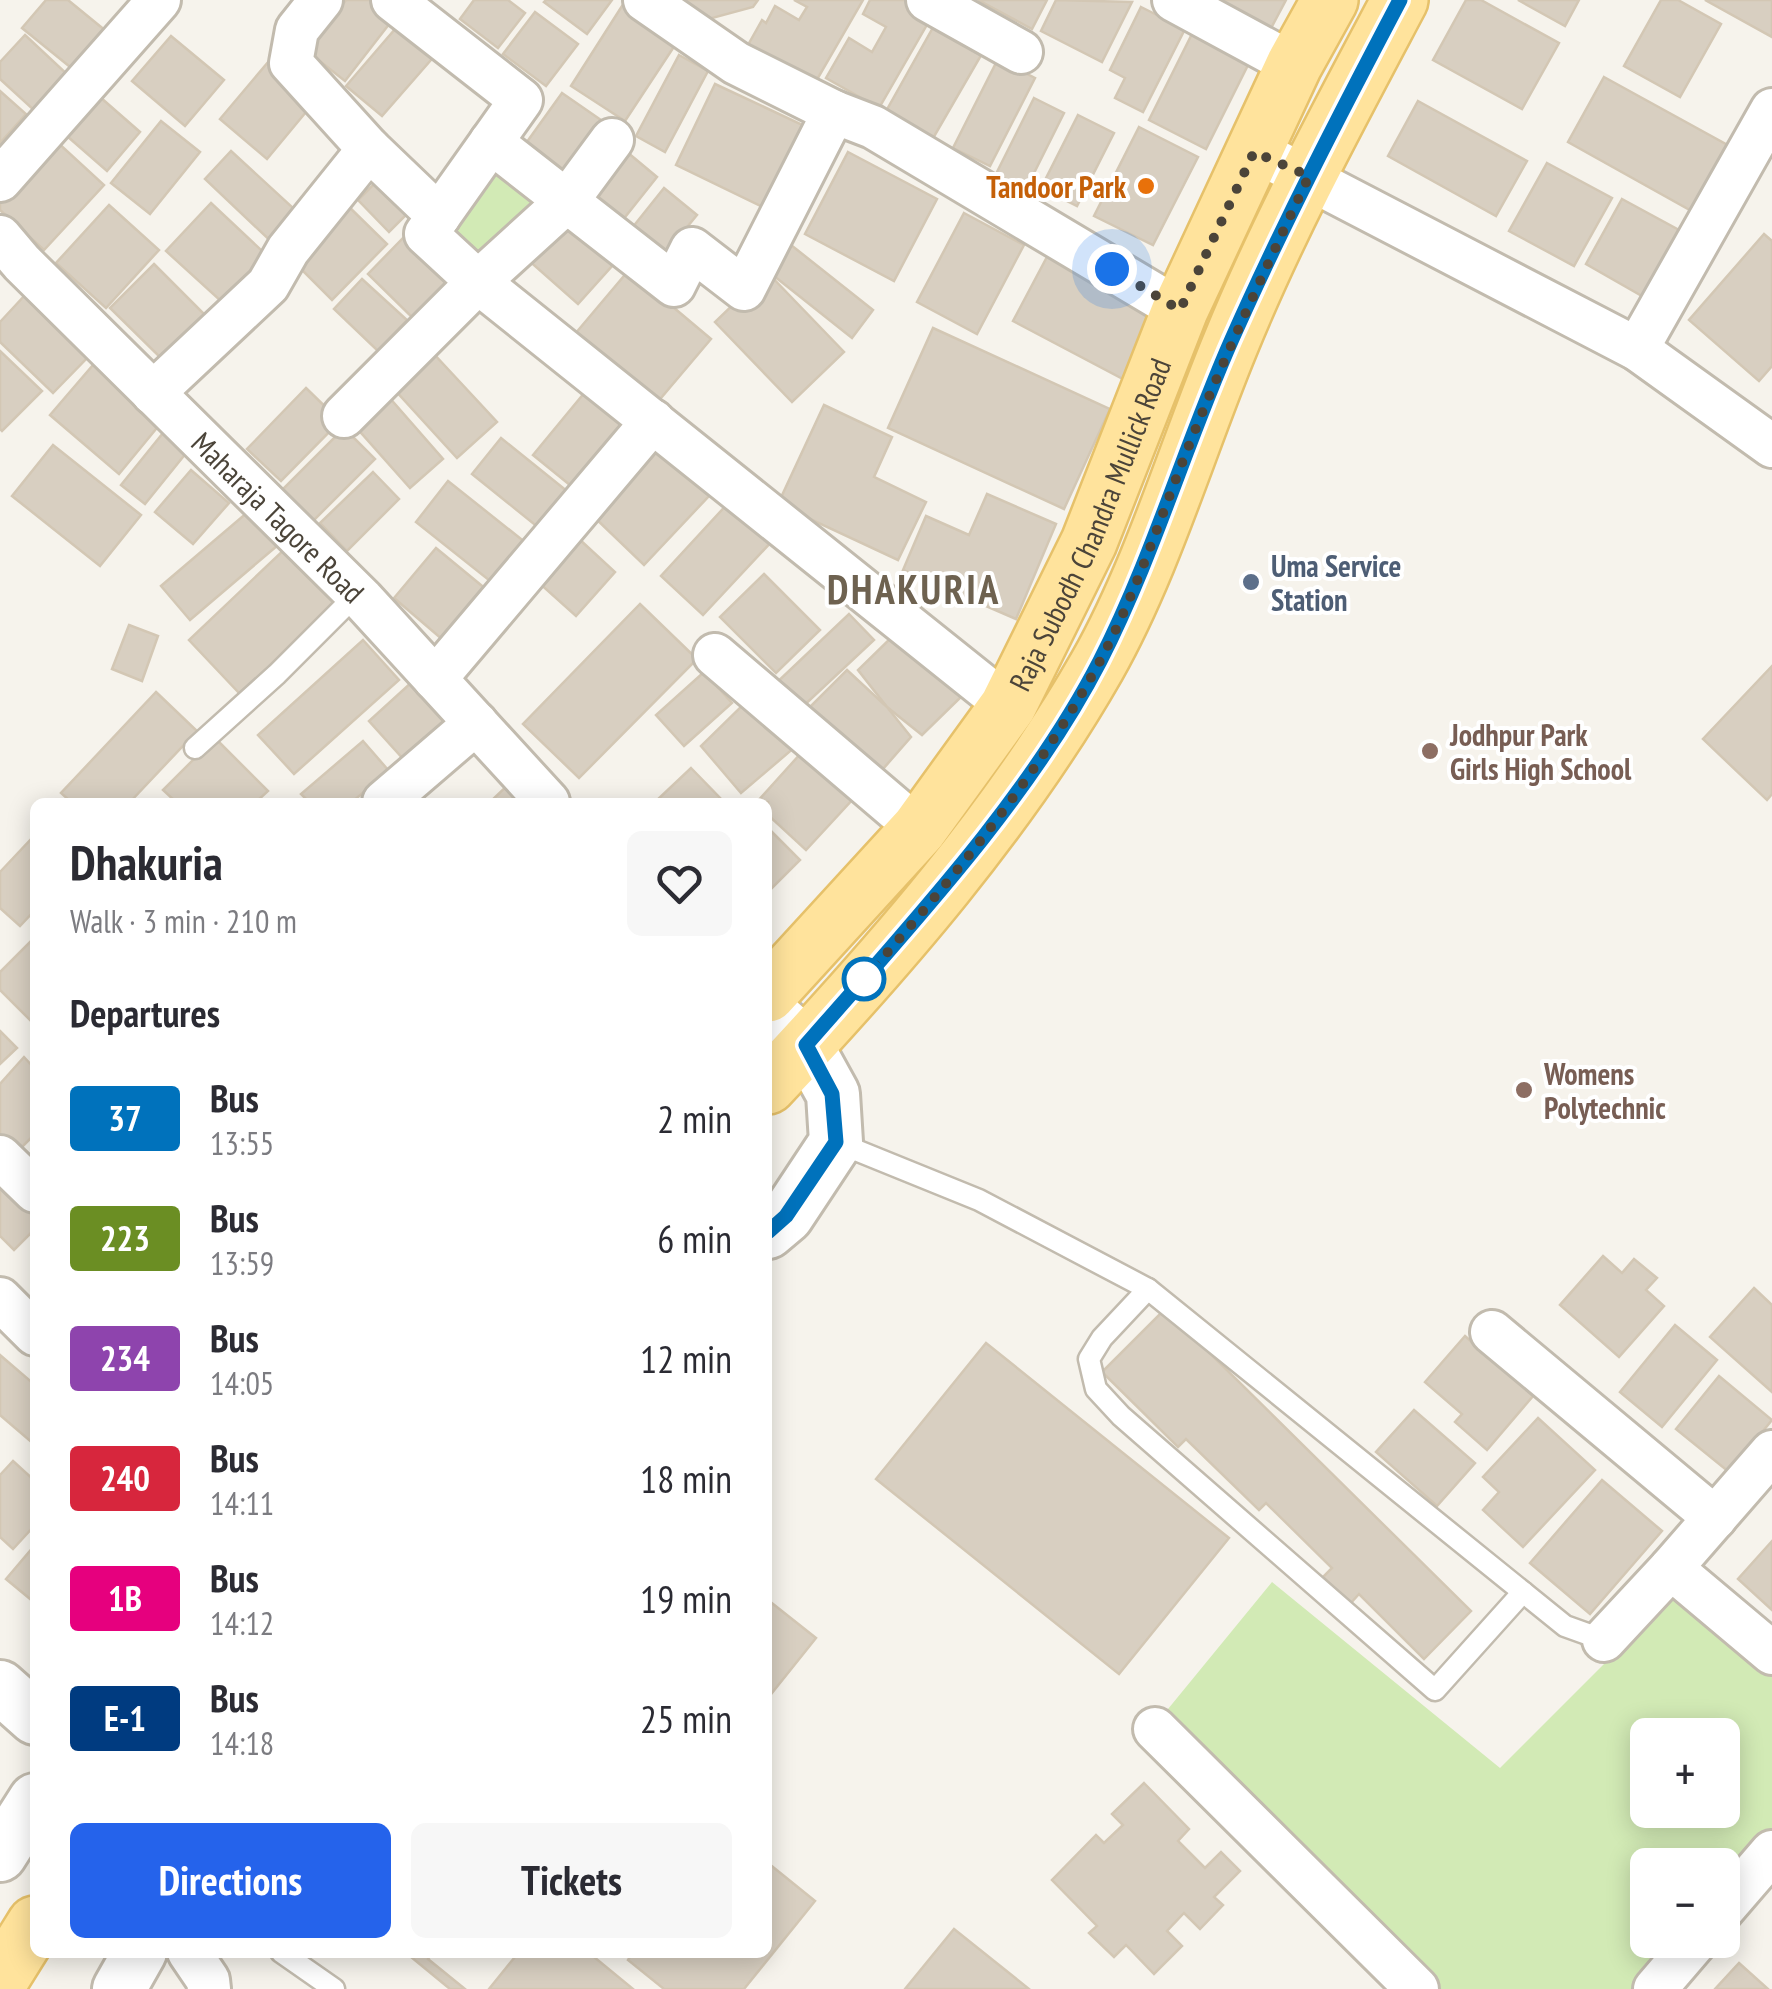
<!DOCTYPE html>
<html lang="en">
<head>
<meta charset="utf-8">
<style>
  body { margin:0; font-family:"PT Sans Narrow",sans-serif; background:#f7f7f7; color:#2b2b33; height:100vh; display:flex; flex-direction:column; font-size:38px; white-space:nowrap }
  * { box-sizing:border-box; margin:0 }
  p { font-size:32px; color:#7c7c81 }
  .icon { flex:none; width:55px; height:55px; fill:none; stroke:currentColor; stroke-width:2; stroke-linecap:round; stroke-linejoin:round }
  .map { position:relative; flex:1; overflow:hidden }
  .sheet { position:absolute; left:30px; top:798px; width:742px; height:1160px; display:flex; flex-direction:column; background:#fff; border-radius:15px; box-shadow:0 5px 25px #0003 }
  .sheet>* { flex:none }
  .badge { padding:0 20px; border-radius:8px; font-size:35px; line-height:65px }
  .controls { position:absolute; left:1630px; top:1718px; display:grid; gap:20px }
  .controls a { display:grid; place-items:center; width:110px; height:110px; border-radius:15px; background:#fff; box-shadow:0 5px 25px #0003; font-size:50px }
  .you { position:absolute; width:50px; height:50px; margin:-25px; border:8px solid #fff; border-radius:50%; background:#1a73e8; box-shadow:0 0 0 15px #1a73e833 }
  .map>.badge { position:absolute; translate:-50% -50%; box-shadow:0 0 0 5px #fff }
  h2 { padding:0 40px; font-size:38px; line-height:90px }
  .round { display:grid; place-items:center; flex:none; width:105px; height:105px; border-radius:15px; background:#f7f7f7 }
  .head { display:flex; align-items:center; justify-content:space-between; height:170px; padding:0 40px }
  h1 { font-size:48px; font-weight:600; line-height:75px }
  .button { display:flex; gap:20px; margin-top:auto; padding:20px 40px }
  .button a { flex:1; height:115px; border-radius:15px; background:#2563eb; color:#fff; font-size:40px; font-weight:600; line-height:115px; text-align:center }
  .button a+a { background:#f7f7f7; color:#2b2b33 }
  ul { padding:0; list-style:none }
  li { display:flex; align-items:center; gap:30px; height:120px; padding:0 40px }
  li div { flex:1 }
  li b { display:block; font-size:38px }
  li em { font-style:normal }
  li .badge { min-width:110px; font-weight:700; text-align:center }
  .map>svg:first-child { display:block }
  .green { fill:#d2eab5; fill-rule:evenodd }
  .building { fill:#d8cfc1; stroke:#d3c7b4; stroke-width:2.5 }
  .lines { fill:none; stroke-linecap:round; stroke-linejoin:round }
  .service-casing { stroke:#c2bbae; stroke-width:25 }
  .minor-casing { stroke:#c2bbae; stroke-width:48 }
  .tertiary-casing { stroke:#c2bbae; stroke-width:58 }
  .primary-casing { stroke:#e6c16a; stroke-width:60 }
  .service { stroke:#fff; stroke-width:20 }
  .minor { stroke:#fff; stroke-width:42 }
  .tertiary { stroke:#fff; stroke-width:52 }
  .primary { stroke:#ffe39c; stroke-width:55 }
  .line-casing { stroke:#fff; stroke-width:22 }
  .line { stroke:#0072bc; stroke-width:15 }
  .walk { stroke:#4b4439; stroke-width:10; stroke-dasharray:0 18 }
  .food-dot { fill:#e8710a; stroke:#fff; stroke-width:4 }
  .service-dot { fill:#5c6f8a; stroke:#fff; stroke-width:4 }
  .education-dot { fill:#8d6e63; stroke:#fff; stroke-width:4 }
  .stop-dot { fill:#fff; stroke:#0072bc; stroke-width:5 }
  .labels { text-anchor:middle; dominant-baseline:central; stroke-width:8; stroke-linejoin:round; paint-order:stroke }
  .food-label { font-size:30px; font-weight:bold; fill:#c56008; stroke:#fff; text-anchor:end }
  .street-label { font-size:30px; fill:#4b4439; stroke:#fff }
  .service-label { font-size:30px; font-weight:bold; fill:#4e5e75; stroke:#fff; text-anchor:start }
  .education-label { font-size:30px; font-weight:bold; fill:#785e54; stroke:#fff; text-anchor:start }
  .district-label { font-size:40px; font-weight:bold; letter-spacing:2.5px; fill:#6e6250; stroke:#fff }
</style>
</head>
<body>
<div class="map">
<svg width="1772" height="1989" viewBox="0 0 1772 1989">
  <rect width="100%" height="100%" fill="#f6f3ec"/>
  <g class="green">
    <polygon points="489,151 549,195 478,274 432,235"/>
    <path d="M1272,1582L1500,1768L1675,1593L1772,1677V1833L1723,1893L1722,1865H1648V1940H1684L1644,1989H1430L1159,1720ZM1648,1735H1722V1810H1648Z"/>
  </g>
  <g class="building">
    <polygon points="46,0 68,0 112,36 80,75 22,28"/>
    <polygon points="346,0 379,0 397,14 345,81 307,51"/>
    <polygon points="474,0 508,0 525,13 498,48 460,19"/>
    <polygon points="546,0 612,0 587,34 544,2"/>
    <polygon points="684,0 758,0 753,7 705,20 682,3"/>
    <polygon points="794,0 863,0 815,83 748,45 762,20 766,23 775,6 799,20 807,7"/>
    <polygon points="870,0 904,0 932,16 879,108 826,78 849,38 872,52 886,27 863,14"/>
    <polygon points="978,0 1047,0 1032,29"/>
    <polygon points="1056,0 1132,2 1102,62 1041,31"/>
    <polygon points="1212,0 1286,0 1269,32"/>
    <polygon points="1466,0 1481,0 1559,43 1522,109 1433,60"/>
    <polygon points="1518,0 1579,0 1565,26"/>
    <polygon points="1661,0 1678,0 1721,24 1680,97 1624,66"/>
    <polygon points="1705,0 1772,0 1772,37"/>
    <polygon points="622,6 677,42 625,121 571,86"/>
    <polygon points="1141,7 1185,29 1143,112 1115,98 1125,78 1110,70"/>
    <polygon points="535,12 578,44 546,86 503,54"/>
    <polygon points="402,21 438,52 382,116 346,86"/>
    <polygon points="935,24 983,52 932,140 885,113"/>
    <polygon points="1193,32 1250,61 1206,149 1149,120"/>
    <polygon points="25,35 69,76 36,112 0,79 0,62"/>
    <polygon points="171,36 224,80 185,126 132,81"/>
    <polygon points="679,55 708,71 665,152 636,136"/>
    <polygon points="998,59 1035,78 990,166 953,148"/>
    <polygon points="269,61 316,100 267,159 220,119"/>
    <polygon points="1604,77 1733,148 1697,214 1568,142"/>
    <polygon points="715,84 809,128 769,210 676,165"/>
    <polygon points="0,91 26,114 0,143"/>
    <polygon points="562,93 614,129 576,183 524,146"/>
    <polygon points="100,97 140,132 107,171 67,136"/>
    <polygon points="1034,98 1064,113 1026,189 996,174"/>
    <polygon points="1418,101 1527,161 1496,216 1388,156"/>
    <polygon points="1078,115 1114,133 1077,206 1041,188"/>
    <polygon points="161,121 200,152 150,214 111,183"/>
    <polygon points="1139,127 1198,157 1153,245 1094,216"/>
    <polygon points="56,141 104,185 44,250 0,210 0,201"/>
    <polygon points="231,151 305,219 278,248 205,179"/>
    <polygon points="627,152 657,177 618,226 587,201"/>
    <polygon points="848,152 937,199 894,281 805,234"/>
    <polygon points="1547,163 1612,198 1574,266 1509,231"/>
    <polygon points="386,172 417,204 389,232 358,200"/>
    <polygon points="664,188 697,215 656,265 624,238"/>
    <polygon points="1622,199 1679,230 1642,296 1586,264"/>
    <polygon points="343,201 387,244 332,300 288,256"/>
    <polygon points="211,203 277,265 233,312 166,251"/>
    <polygon points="109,205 159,250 106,308 56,263"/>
    <polygon points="571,210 621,256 578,304 527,259"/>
    <polygon points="964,213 1024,245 977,334 917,302"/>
    <polygon points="1764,234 1772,241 1772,366 1759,381 1689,320"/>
    <polygon points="403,238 457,292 422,327 368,274"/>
    <polygon points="791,245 873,310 852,338 769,272"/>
    <polygon points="1048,255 1158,313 1123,379 1013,321"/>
    <polygon points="154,264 213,323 170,367 110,308"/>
    <polygon points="629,270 711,339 650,411 569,341"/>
    <polygon points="767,272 844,352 792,402 715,322"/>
    <polygon points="362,279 407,320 378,351 334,309"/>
    <polygon points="26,294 90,355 53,393 0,342 0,322"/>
    <polygon points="933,328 1110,409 1064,509 888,428"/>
    <polygon points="0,351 42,391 2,431 0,429"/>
    <polygon points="433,353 497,422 457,458 394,389"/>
    <polygon points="93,365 161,423 119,474 50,415"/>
    <polygon points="590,386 638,426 581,494 533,455"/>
    <polygon points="306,388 340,421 281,481 247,449"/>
    <polygon points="388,396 443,459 410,488 355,426"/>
    <polygon points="824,405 892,437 874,477 926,502 898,560 778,504"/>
    <polygon points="344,428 375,459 313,521 282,490"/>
    <polygon points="163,433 187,452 145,504 121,485"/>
    <polygon points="501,438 573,496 544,532 472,474"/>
    <polygon points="53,445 141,515 100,566 12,496"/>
    <polygon points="659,449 709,496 644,565 594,517"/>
    <polygon points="191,470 229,503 193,544 155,512"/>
    <polygon points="373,472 399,499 347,551 320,523"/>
    <polygon points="448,481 531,547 499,588 416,522"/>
    <polygon points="987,494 1056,524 1016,619 903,570 926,516 969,535"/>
    <polygon points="731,500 774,539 703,615 661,576"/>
    <polygon points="249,511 278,545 190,620 161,586"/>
    <polygon points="578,538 615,572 576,616 538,582"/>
    <polygon points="288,546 340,599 240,694 189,640"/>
    <polygon points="436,548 493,595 450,646 394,598"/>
    <polygon points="764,574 820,630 776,673 720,617"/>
    <polygon points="640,604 697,659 579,778 523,724"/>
    <polygon points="849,614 874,640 797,712 773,686"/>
    <polygon points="129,625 158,636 142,681 112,669"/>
    <polygon points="898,631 962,696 922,735 887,707 858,670"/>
    <polygon points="363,640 399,680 294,774 258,735"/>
    <polygon points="1772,666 1772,794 1767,800 1703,739"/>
    <polygon points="847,670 887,707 911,737 876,777 803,714"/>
    <polygon points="704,672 732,703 684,746 656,715"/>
    <polygon points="413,681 448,720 405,761 369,721"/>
    <polygon points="156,692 197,731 130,802 71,802 61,793"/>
    <polygon points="750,698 795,747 741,793 701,746"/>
    <polygon points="215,738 268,791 256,802 176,802 163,790"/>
    <polygon points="363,741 389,771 352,802 309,802 301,794"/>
    <polygon points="802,752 853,799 806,850 768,815 768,802 757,802"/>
    <polygon points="691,768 724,802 655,802"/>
    <polygon points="511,782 531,802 490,802"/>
    <polygon points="768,828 800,860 768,892"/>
    <polygon points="35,835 35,910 20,926 0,908 0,872"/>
    <polygon points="35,937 35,1025 0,990 0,972"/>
    <polygon points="0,1031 17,1048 0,1064"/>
    <polygon points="24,1057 35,1069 35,1134 17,1152 0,1135 0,1084"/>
    <polygon points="0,1179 35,1213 35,1229 14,1250 0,1236"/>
    <polygon points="1603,1256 1622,1273 1634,1259 1657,1278 1646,1290 1664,1306 1619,1357 1560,1305"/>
    <polygon points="1754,1288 1772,1305 1772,1392 1710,1337"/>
    <polygon points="1165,1309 1471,1611 1424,1659 1359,1594 1350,1604 1323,1577 1332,1568 1266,1503 1259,1510 1186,1439 1178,1447 1102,1372"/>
    <polygon points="1675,1325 1717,1360 1662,1427 1620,1392"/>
    <polygon points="1465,1336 1533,1396 1487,1450 1455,1422 1462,1414 1425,1382"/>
    <polygon points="986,1343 1229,1538 1119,1674 876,1479"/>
    <polygon points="0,1355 35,1385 35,1445 0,1415"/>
    <polygon points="1719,1376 1772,1420 1729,1472 1676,1429"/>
    <polygon points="1414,1410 1475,1463 1437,1506 1376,1452"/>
    <polygon points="1538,1418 1595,1470 1523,1547 1483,1510 1499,1492 1483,1477"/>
    <polygon points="13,1461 35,1481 35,1525 13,1549 0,1537 0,1475"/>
    <polygon points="1602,1480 1662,1531 1590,1614 1530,1563"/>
    <polygon points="1772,1541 1772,1610 1738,1579"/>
    <polygon points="35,1545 35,1603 6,1579"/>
    <polygon points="768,1600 816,1638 768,1698"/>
    <polygon points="1144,1783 1189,1829 1178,1841 1205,1868 1221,1852 1240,1871 1214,1897 1223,1905 1200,1929 1184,1913 1167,1931 1182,1946 1154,1974 1126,1945 1114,1957 1089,1933 1097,1926 1052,1880 1096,1835 1104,1843 1123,1825 1112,1814"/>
    <polygon points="768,1863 815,1901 744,1989 664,1989 628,1960 633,1952 768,1952"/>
    <polygon points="954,1929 1029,1989 905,1989"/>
    <polygon points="405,1952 434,1952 428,1959 465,1989 450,1989"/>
    <polygon points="519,1952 588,1952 633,1989 489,1989"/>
    <polygon points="1739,1963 1768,1989 1715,1989"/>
  </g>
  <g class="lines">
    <g class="service-casing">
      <g id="service">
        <polyline points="195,748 277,674 357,594"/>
        <polyline points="836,1142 979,1200 1148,1289 1565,1626 1604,1640"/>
        <polyline points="1148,1289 1102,1338 1089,1359 1096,1389 1121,1416 1435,1690 1523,1592"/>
        <polyline points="281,1952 334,1989"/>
      </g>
    </g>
    <g class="minor-casing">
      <g id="minor">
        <polyline points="321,0 297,30 291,63 369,149 439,216"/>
        <polyline points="393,0 521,100 426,234 478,282 1008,706"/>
        <polyline points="645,0 736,63 834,112 873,127 1180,310"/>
        <polyline points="928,0 1021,52"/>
        <polyline points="1174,0 1294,65"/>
        <polyline points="491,142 674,285 692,249 744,289 834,112"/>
        <polyline points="1279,163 1637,349 1772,446"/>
        <polyline points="0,180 159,0"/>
        <path id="s1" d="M0,237L22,263L362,599L548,802"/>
        <polyline points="1637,349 1772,110"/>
        <polyline points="153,393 268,285 288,250 369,149"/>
        <polyline points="344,416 478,282 567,201 612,140"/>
        <polyline points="715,655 919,829"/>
        <polyline points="435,679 653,421"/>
        <polyline points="384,802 476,723"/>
        <polyline points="0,1157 35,1191"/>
        <polyline points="0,1299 35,1334"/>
        <polyline points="1492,1332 1715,1518"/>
        <polyline points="1671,1568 1772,1653"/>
        <polyline points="1604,1640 1671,1568 1772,1452"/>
        <polyline points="1155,1729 1417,1989"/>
        <polyline points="1722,1910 1772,1852"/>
        <polyline points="189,1952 208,1980 209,1989"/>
        <polyline points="1655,1989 1697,1940"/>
      </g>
    </g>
    <g class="tertiary-casing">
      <g id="tertiary">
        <polyline points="768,1011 806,1045 833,1094 836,1142 787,1216 768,1232"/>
        <polyline points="0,1687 35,1718"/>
        <polyline points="0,1855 35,1800"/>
        <polyline points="119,1989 140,1952"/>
      </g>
    </g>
    <g class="primary-casing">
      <g id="primary">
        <path id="s2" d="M768,994L919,829L1008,706L1089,542L1180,310L1294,65L1330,0"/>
        <path d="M768,1086C889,957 1009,820 1097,666C1152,569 1187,449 1230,345C1278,227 1340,113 1400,0"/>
        <polyline points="0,1980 35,1924"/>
      </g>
    </g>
    <use href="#service" class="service"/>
    <use href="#minor" class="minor"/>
    <use href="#tertiary" class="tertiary"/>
    <use href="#primary" class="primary"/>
  </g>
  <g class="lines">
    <g class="line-casing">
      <path id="line" d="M768,1232L786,1216L836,1142L832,1094L806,1045C908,928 1029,799 1100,661C1153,557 1185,445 1232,339C1283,224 1341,112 1400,0"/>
    </g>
    <use href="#line" class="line"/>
    <path class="walk" d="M864,979C950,882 1037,778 1099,663C1135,596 1158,524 1186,453C1223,359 1266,268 1309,176L1254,152L1180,310L1112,269"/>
  </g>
  <circle class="food-dot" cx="1146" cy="186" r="10"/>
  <circle class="service-dot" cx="1251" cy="582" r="10"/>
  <g class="education-dot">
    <circle cx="1430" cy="751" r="10"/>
    <circle cx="1524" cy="1090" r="10"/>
  </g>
  <circle class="stop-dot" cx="864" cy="979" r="20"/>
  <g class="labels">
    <g class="food-label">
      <text x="1126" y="186">Tandoor Park</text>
    </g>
    <g class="street-label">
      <text stroke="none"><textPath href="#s1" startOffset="395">Maharaja Tagore Road</textPath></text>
      <text stroke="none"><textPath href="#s2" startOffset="575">Raja Subodh Chandra Mullick Road</textPath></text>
    </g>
    <g class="service-label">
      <text x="1271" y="565">Uma Service<tspan x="1271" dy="34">Station</tspan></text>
    </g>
    <g class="education-label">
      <text x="1450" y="734">Jodhpur Park<tspan x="1450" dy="34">Girls High School</tspan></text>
      <text x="1544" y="1073">Womens<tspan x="1544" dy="34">Polytechnic</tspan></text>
    </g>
    <g class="district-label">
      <text x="914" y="589">DHAKURIA</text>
    </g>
  </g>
</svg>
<div class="controls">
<a>+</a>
<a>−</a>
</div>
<div class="you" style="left:1112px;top:269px"></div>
<section class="sheet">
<div class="head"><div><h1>Dhakuria</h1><p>Walk · 3 min · 210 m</p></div><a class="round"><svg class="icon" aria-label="heart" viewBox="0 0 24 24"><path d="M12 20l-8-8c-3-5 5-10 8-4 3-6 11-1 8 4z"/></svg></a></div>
<h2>Departures</h2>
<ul>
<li><span class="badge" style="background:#0072bc;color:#fff">37</span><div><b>Bus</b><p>13:55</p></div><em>2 min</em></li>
<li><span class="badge" style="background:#6b8e23;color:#fff">223</span><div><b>Bus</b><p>13:59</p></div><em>6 min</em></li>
<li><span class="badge" style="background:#8e44ad;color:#fff">234</span><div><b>Bus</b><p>14:05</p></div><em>12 min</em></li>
<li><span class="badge" style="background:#d7263d;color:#fff">240</span><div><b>Bus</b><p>14:11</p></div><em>18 min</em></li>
<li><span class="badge" style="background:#e6007e;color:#fff">1B</span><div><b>Bus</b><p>14:12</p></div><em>19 min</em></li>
<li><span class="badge" style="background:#003b80;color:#fff">E-1</span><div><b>Bus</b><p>14:18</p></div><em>25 min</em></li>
</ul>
<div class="button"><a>Directions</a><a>Tickets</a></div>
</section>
</div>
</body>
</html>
